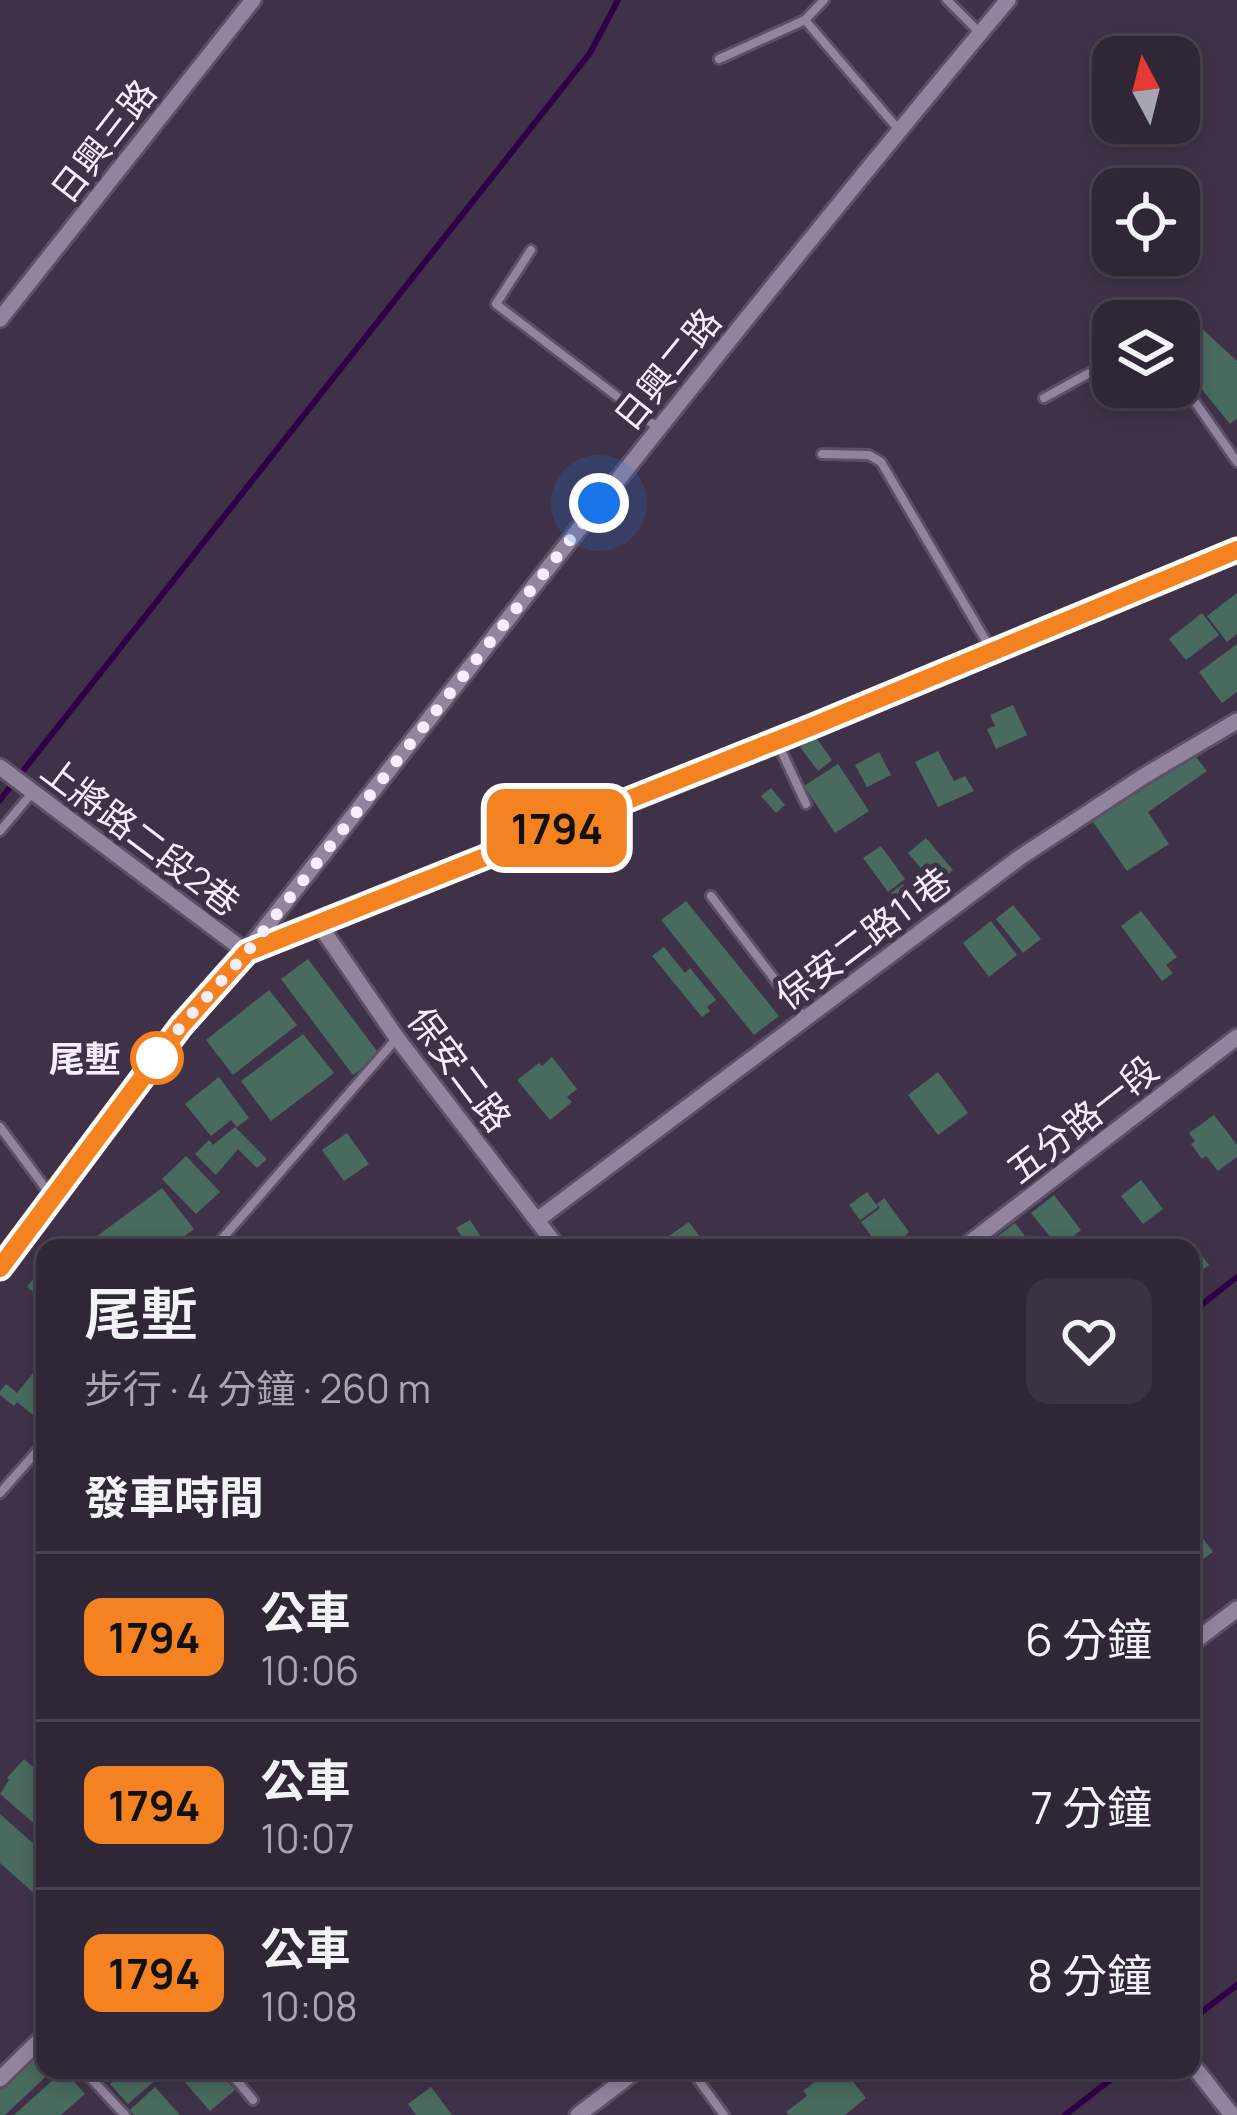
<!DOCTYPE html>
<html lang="zh-TW">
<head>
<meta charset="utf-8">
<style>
  body { margin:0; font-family:Manrope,"Noto Sans TC",sans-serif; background:#3b3242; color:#f1f3f6; height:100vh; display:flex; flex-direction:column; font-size:45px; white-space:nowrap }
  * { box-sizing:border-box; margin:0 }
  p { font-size:39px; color:#a7a5ad }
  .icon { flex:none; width:66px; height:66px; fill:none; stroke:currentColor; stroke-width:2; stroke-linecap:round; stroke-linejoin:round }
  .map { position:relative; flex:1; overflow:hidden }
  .sheet { position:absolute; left:36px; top:1239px; width:1164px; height:840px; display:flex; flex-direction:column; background:#2f2636; border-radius:24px; box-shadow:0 6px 18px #0003,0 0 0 3px #4a4351 }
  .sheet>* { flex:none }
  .badge { padding:0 24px; border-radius:18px; font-size:42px; line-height:78px }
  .needle { width:78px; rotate:353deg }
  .buttons { position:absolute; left:1092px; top:36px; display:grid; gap:24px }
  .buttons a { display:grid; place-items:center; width:108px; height:108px; border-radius:24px; background:#2f2636; box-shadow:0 6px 18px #0003,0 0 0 3px #4a4351; font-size:60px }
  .you { position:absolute; width:60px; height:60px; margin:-30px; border:9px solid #fff; border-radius:50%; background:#1a73e8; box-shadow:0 0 0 18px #1a73e833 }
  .map>.badge { position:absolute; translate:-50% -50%; box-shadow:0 0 0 6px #fff }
  h2 { padding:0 48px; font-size:45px; line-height:108px }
  .round { display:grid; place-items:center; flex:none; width:126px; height:126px; border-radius:24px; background:#3b3242 }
  .summary { display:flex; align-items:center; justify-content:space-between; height:204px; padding:0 48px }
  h1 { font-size:57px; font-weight:600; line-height:90px }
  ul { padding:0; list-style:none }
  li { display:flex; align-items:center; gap:36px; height:168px; padding:0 48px; border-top:3px solid #4a4351 }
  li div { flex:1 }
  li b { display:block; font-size:45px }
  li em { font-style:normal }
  li .badge { min-width:132px; font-weight:700; text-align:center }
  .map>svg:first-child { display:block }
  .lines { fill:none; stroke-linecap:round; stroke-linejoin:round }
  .stream { stroke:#2f0046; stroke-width:6 }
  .building { fill:#496a5f }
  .service-casing { stroke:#5b5064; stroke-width:14 }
  .minor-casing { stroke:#5b5064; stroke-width:21 }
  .secondary-casing { stroke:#5b5064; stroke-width:27 }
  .service { stroke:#93849e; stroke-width:8 }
  .minor { stroke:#93849e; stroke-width:15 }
  .secondary { stroke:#9b84ac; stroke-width:21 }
  .line-casing { stroke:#fff; stroke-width:27 }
  .line { stroke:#f58220; stroke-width:18 }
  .walk { stroke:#f6eefc; stroke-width:12; stroke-dasharray:0 21.6 }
  .stop-dot { fill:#fff; stroke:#f58220; stroke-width:6 }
  .labels { text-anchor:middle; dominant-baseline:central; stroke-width:10; stroke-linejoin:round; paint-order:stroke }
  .street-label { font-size:36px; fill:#f6eefc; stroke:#3f3248 }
  .stop-label { font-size:36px; font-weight:bold; fill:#f6eefc; stroke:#3f3248; text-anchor:end }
</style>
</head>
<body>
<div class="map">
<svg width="1237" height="2115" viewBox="0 0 1237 2115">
  <rect width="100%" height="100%" fill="#3f3248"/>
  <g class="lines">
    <g class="stream">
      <polyline points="0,800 590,53 618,0"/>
      <polyline points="1191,1313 1237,1277"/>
      <polyline points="1191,2020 1237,1985"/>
      <polyline points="1065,2115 1123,2070"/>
    </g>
  </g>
  <g class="building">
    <polygon points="1198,325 1237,361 1237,419 1230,424 1179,361 1179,341"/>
    <polygon points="1237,593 1237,634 1227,642 1207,616"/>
    <polygon points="1202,613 1219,635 1186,660 1169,639"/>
    <polygon points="1237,644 1237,692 1222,703 1199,672"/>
    <polygon points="1013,705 1027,735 996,749 987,729 995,726 990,715"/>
    <polygon points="815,736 832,760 818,771 800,747"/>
    <polygon points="938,751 954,781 965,776 974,791 938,807 915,762"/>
    <polygon points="879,752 891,775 867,787 855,765"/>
    <polygon points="1192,752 1207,771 1148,812 1169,844 1127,871 1089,816"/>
    <polygon points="838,764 869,811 835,833 804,786"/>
    <polygon points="771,788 785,805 776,813 761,796"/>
    <polygon points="926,838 953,870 935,885 908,853"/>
    <polygon points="881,846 905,879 888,892 863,858"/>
    <polygon points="903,884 913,898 902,907 891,893"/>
    <polygon points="686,901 779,1016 754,1035 661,920"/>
    <polygon points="1013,905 1041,939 1023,953 996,919"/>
    <polygon points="1141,911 1177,957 1166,965 1173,973 1162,981 1121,926"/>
    <polygon points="991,921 1017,955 989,977 963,943"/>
    <polygon points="664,947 685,973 690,968 716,1000 707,1007 710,1011 702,1017 652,956"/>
    <polygon points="308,959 380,1055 353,1075 281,979"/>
    <polygon points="269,990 297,1025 233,1075 206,1040"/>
    <polygon points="303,1034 334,1073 271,1121 241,1081"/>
    <polygon points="552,1057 577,1089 567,1097 572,1102 550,1120 517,1080 539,1063 542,1066"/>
    <polygon points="938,1072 968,1113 938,1135 908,1095"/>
    <polygon points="219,1077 249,1118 237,1127 231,1120 211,1136 185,1104"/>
    <polygon points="1214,1115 1237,1145 1237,1157 1218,1171 1206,1156 1202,1159 1191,1144 1195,1141 1189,1133"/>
    <polygon points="235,1127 267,1159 257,1168 238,1149 216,1175 195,1154 209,1140 213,1145"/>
    <polygon points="347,1133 369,1164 344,1181 322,1150"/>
    <polygon points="186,1156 220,1192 196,1214 162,1179"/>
    <polygon points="1141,1180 1163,1209 1143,1224 1121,1196"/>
    <polygon points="162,1188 194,1229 169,1248 87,1248 85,1245"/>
    <polygon points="867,1192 878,1207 860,1220 849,1205"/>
    <polygon points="1054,1195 1081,1230 1059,1248 1031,1213"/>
    <polygon points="884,1198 909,1232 905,1236 908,1240 897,1248 880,1248 861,1222 880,1208 877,1204"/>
    <polygon points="470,1220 488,1248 469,1248 456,1228"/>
    <polygon points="689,1222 706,1245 702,1248 678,1248 669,1236"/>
    <polygon points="1015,1223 1034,1248 993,1248 989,1243"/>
    <polygon points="1198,1251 1209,1265 1191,1279 1191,1257"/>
    <polygon points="45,1264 45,1301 27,1287"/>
    <polygon points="42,1362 45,1364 45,1400 33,1415 17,1402 14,1406 0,1395 0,1391 6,1384 17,1393"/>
    <polygon points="1191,1522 1213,1552 1191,1568"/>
    <polygon points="24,1759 45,1778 45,1833 0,1794 9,1780 7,1778"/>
    <polygon points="0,1814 45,1854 45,1903 0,1863"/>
    <polygon points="41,2047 45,2051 45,2070 53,2070 5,2115 0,2115 0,2085"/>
    <polygon points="64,2070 85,2094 61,2115 14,2115"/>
    <polygon points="126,2070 167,2070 128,2104 110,2084"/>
    <polygon points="174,2070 218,2070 235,2090 210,2111"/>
    <polygon points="830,2070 844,2070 866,2098 845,2115 789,2115 786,2112 807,2096 803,2091"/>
    <polygon points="155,2087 180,2115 134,2115 130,2110"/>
    <polygon points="431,2087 452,2115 416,2115 408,2104"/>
  </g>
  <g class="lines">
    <g class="service-casing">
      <g id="service">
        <polyline points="947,0 980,33"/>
        <polyline points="805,20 898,129"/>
        <polyline points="719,59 805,20 824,0"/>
        <polyline points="531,250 496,304 657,427"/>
        <polyline points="1179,379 1237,462"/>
        <polyline points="1044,398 1113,360"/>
        <polyline points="822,454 869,455 881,462 992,651"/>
        <polyline points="779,746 806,804"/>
        <polyline points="0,831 32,793"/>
        <polyline points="711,896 805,1019"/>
        <polyline points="0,1127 49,1193"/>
        <polyline points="214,1248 397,1038"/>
        <polyline points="0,1493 45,1442"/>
        <polyline points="83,2070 125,2115"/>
        <polyline points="228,2070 253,2100"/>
        <polyline points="691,2070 724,2115"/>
      </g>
    </g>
    <g class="minor-casing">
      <g id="minor">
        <polyline points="0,319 253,0"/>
        <path d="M0,767L246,952C498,632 747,311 1008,0"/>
        <polyline points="318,923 397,1038 558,1248"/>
        <polyline points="537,1220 1019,858 1144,776 1237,721"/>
        <polyline points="963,1248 1237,1037"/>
        <polyline points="1191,1644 1237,1609"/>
        <polyline points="1191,2063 1232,2115"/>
        <polyline points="0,2079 45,2035"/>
        <polyline points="578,2115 637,2070"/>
      </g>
    </g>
    <g class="secondary-casing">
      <polyline id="secondary" points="0,1268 181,1026 246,952 777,741 1237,550"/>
    </g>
    <use href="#service" class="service"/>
    <use href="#minor" class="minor"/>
    <use href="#secondary" class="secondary"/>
  </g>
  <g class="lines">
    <g class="line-casing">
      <polyline id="line" points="0,1268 181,1026 247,952 813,726 1237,550"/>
    </g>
    <use href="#line" class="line"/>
    <polyline class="walk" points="157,1058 155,1061 181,1026 247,952 599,503"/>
  </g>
  <circle class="stop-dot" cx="157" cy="1058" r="24"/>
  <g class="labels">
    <g class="street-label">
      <text transform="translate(103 141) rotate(-52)">日興三路</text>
      <text transform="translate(667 369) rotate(-51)">日興二路</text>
      <text transform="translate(141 836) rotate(37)">上將路二段2巷</text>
      <text transform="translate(863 938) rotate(-37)">保安二路11巷</text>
      <text transform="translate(460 1069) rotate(53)">保安二路</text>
      <text transform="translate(1082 1119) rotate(-38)">五分路一段</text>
    </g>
    <g class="stop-label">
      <text x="121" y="1058">尾塹</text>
    </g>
  </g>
</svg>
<div class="buttons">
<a><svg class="needle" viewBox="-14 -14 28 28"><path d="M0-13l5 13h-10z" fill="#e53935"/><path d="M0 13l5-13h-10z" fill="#a7a5ad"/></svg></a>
<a><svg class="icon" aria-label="locate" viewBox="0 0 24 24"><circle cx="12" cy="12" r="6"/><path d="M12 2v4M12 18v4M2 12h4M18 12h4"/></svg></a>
<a><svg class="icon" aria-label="layers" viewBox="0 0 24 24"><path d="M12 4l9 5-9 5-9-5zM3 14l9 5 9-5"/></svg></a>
</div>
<div class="you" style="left:599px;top:503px"></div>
<b class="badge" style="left:557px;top:828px;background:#f58220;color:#111">1794</b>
<section class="sheet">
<div class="summary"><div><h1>尾塹</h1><p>步行 · 4 分鐘 · 260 m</p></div><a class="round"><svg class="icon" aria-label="heart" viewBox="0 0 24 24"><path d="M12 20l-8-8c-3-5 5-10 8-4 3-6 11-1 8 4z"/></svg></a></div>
<h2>發車時間</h2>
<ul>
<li><span class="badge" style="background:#f58220;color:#111">1794</span><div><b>公車</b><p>10:06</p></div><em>6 分鐘</em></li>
<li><span class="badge" style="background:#f58220;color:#111">1794</span><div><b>公車</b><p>10:07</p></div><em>7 分鐘</em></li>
<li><span class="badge" style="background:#f58220;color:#111">1794</span><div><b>公車</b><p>10:08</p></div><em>8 分鐘</em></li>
</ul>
</section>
</div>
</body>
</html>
